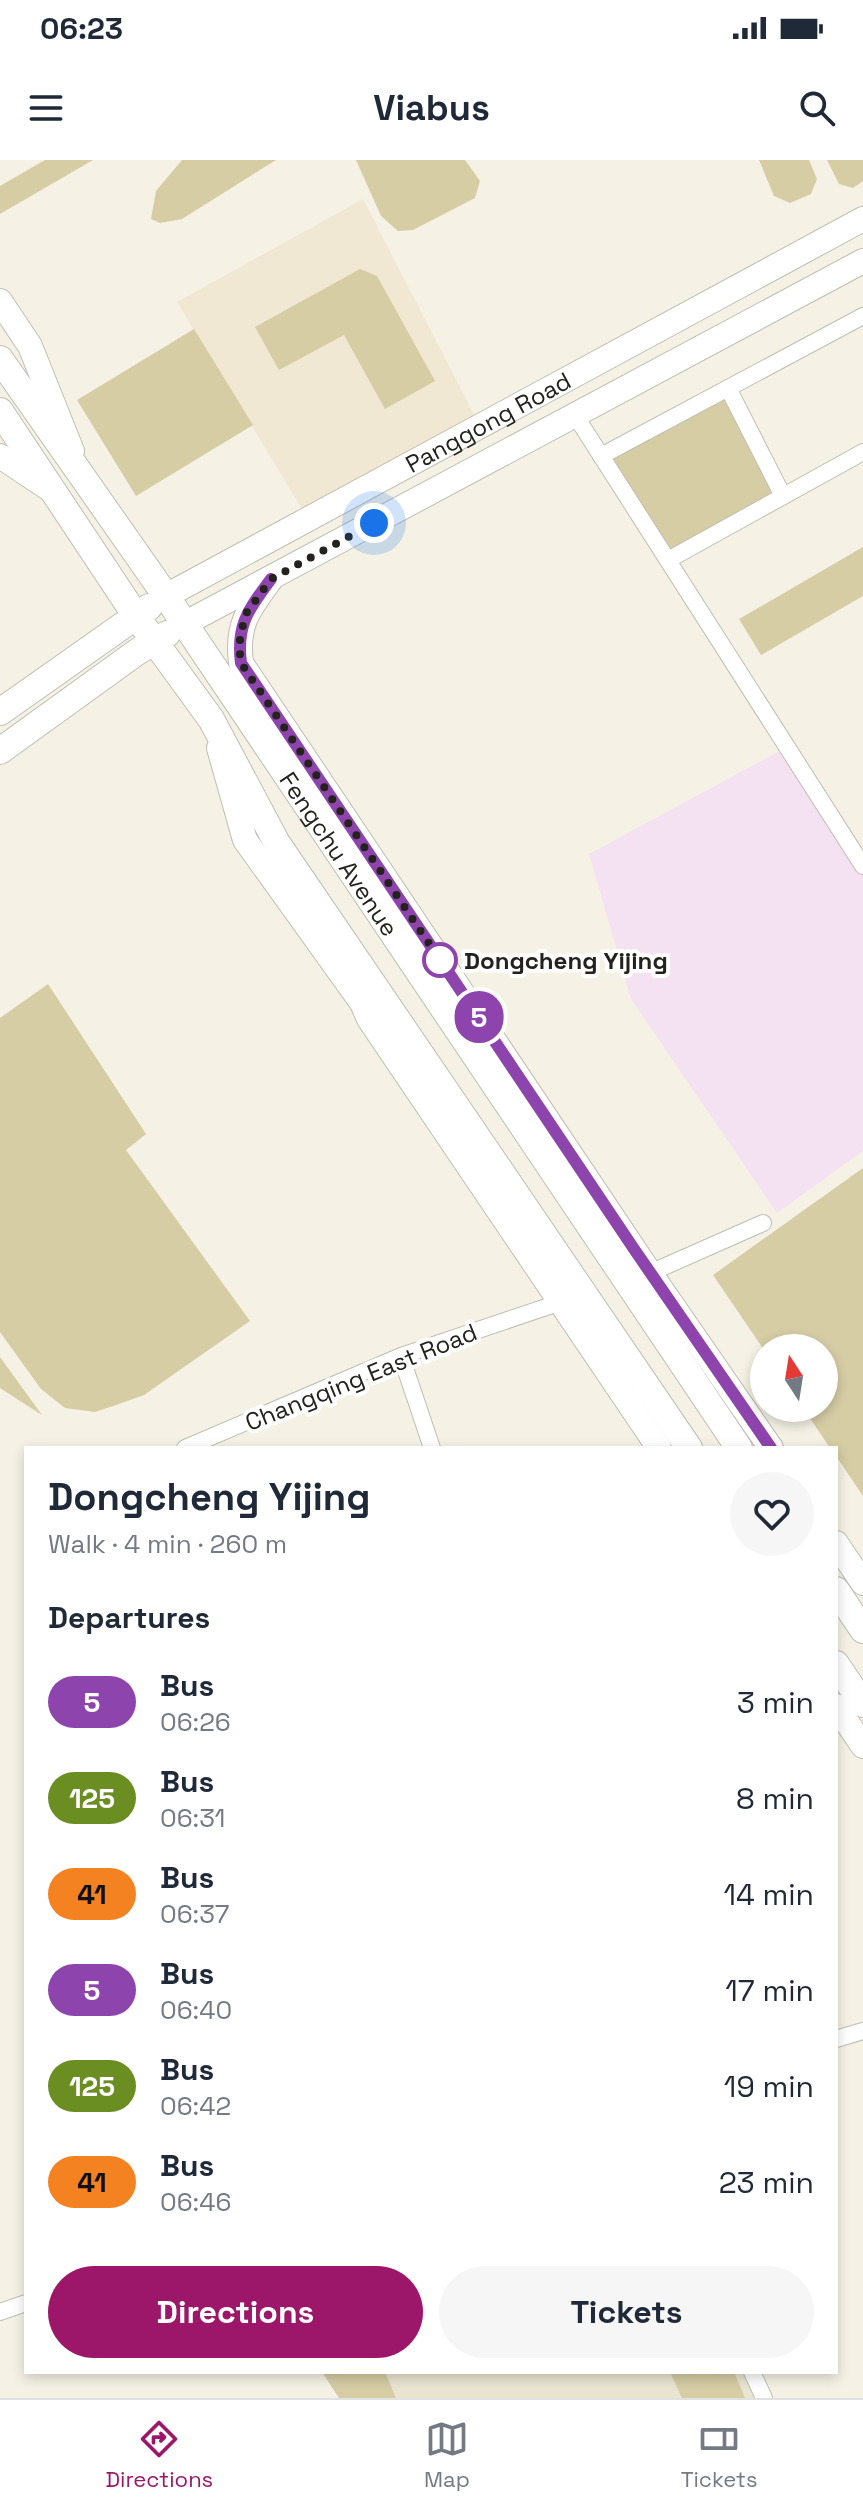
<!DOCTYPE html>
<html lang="en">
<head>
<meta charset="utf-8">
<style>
  body { margin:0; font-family:"Space Grotesk",sans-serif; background:#f6f6f7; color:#1f2937; height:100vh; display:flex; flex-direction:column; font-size:30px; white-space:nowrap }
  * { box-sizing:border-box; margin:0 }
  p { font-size:26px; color:#747a83 }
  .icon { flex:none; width:44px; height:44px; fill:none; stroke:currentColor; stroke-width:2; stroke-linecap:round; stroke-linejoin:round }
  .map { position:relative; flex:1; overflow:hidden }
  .drawer { position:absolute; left:24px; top:1286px; width:814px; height:928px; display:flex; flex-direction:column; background:#fff; border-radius:0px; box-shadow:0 4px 12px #0003 }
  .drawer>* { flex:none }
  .badge { padding:0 16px; border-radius:26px; font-size:28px; line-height:52px }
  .needle { width:52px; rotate:348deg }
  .fabs { position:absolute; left:750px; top:1174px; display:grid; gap:16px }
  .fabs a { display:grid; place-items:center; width:88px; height:88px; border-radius:50%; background:#fff; box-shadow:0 4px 12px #0003; font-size:40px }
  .you { position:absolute; width:40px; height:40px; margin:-20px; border:6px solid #fff; border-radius:50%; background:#1a73e8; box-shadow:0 0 0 12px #1a73e833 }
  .map>.badge { position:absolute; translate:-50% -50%; box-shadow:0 0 0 4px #fff }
  h2 { padding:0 24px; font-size:30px; line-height:72px }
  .round { display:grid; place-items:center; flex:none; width:84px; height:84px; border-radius:42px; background:#f6f6f7 }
  .head { display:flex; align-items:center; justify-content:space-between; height:136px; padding:0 24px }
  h1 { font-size:38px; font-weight:700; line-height:60px }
  .cta { display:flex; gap:16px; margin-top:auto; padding:16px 24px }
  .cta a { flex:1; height:92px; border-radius:48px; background:#9c1769; color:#fff; font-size:32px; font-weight:700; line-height:92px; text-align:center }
  .cta a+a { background:#f6f6f7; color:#1f2937 }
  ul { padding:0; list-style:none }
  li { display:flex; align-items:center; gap:24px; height:96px; padding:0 24px }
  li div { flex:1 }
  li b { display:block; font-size:30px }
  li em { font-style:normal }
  li .badge { min-width:88px; font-weight:700; text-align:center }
  .status { display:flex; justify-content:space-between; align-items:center; height:56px; padding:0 40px; background:#fff; direction:ltr }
  .status svg { height:22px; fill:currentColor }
  header { display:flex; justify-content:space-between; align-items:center; height:104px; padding:0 24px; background:#fff; font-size:36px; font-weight:700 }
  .dock { display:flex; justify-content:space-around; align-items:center; height:112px; border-top:2px solid #e0e1e3; background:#fff; font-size:22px; color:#747a83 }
  .dock a { display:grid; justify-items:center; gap:4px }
  .dock .active { color:#9c1769 }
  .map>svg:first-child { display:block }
  .commercial { fill:#f4e1f2 }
  .built { fill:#eae5d1 }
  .medical { fill:#f0e8d2 }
  .green { fill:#d6cda5 }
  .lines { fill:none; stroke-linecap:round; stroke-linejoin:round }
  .street-casing { stroke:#c0bdb1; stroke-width:18 }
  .secondary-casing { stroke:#c0bdb1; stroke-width:26 }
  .primary-casing { stroke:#c0bdb1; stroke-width:28 }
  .street { stroke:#fff; stroke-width:16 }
  .secondary { stroke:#fff; stroke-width:24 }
  .primary { stroke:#fff; stroke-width:26 }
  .line-casing { stroke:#fff; stroke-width:18 }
  .line { stroke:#8e44ad; stroke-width:12 }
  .walk { stroke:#23221d; stroke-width:8; stroke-dasharray:0 14.4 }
  .stop-dot { fill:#fff; stroke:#8e44ad; stroke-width:4 }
  .labels { text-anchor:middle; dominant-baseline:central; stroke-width:8; stroke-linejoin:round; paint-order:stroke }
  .street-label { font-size:24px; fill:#23221d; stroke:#fff }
  .stop-label { font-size:24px; font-weight:bold; fill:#23221d; stroke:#fff; text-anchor:start }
</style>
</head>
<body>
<div class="status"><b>06:23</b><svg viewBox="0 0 49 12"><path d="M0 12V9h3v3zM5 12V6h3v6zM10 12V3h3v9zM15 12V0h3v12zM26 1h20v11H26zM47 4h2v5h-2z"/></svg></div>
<header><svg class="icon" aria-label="menu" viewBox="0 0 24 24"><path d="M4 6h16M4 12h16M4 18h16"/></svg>Viabus<svg class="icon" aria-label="search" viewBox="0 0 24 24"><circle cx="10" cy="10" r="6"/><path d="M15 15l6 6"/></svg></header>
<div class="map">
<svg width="863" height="2238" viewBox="0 0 863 2238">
  <rect width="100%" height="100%" fill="#f5f2e5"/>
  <polygon class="commercial" points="787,587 863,713 863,991 777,1053 631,839 589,694"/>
  <polygon class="built" points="347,2212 752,2212 764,2238 360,2238"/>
  <polygon class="medical" points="363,39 480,266 308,359 177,142"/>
  <g class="green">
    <polygon points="45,0 93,0 0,54 0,26"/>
    <polygon points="182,0 276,0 182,59 160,63 151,59 156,31"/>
    <polygon points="356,0 465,0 480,21 475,38 413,70 398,71 381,56"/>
    <polygon points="759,0 809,0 817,19 811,34 790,43 774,36"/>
    <polygon points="827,0 863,0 863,21 853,28 839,24"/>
    <polygon points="360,109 377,116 435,221 385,249 344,175 279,210 255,167"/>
    <polygon points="194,169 253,265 136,336 77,240"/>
    <polygon points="728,228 783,336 668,400 601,296"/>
    <polygon points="863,387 863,436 761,495 739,459"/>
    <polygon points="48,824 146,974 126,990 250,1161 144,1235 116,1245 95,1252 65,1248 41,1229 0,1172 0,858"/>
    <polygon points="863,1008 863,1336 836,1296 836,1288 830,1288 803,1248 824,1248 824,1188 764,1190 713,1115"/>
    <polygon points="0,1197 42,1255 0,1228"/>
    <polygon points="322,2212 385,2212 396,2238 339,2238"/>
    <polygon points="670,2212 734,2212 745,2238 682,2238"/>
  </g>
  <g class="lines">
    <g class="street-casing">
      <g id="street">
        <polyline points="728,228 783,336"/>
        <polyline points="575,255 863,706"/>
        <polyline points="601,296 863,156"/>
        <polyline points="668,400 863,292"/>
        <polyline points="643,1116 763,1063"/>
        <polyline points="401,1196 432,1288"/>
        <polyline points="185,1288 401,1196 567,1140"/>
        <polyline points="836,1879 863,1871"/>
        <polyline points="0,2152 26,2143"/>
        <polyline points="752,2212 764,2238"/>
      </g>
    </g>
    <g class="secondary-casing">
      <g id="secondary">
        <polyline points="0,141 30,186 72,291"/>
        <polyline points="0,296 51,330"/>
        <path d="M271,419C249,449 236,464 241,503L650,1113L771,1288"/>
        <path id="s1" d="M166,436L863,59"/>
        <polyline points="184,464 863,101"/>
        <polyline points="219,588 245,680 362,843 369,859 659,1288"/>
        <polyline points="836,1383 863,1423"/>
        <polyline points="836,1546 863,1586"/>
      </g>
    </g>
    <g class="primary-casing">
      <g id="primary">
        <path id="s2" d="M0,199L166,436L739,1288"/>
        <polyline points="0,251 136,456 211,559 277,683 689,1288"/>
        <polyline points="0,552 149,447"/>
        <polyline points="0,591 137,492 167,474"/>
        <polyline points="836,1430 863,1470"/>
        <polyline points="836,1504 863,1544"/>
      </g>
    </g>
    <use href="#street" class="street"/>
    <use href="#secondary" class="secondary"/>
    <use href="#primary" class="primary"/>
  </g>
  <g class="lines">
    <g class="line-casing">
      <path id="line" d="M271,419C249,449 236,464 241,503L634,1089L771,1288"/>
    </g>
    <use href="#line" class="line"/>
    <polyline class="walk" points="374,363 271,419 245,455 239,485 241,503 440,800"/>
  </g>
  <circle class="stop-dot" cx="440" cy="800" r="16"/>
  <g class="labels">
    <g class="street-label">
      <text stroke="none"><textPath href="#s1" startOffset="366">Panggong Road</textPath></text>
      <text stroke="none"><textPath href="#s2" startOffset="600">Fengchu Avenue</textPath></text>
      <text transform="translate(361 1217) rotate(-22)">Changqing East Road</text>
    </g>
    <g class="stop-label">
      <text x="464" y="800">Dongcheng Yijing</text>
    </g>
  </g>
</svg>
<div class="fabs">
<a><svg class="needle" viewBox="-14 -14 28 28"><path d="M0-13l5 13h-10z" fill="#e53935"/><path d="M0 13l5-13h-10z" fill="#747a83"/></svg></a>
</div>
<div class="you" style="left:374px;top:363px"></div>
<b class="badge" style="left:479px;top:857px;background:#8e44ad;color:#fff">5</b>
<section class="drawer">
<div class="head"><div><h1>Dongcheng Yijing</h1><p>Walk · 4 min · 260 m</p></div><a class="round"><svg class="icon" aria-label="heart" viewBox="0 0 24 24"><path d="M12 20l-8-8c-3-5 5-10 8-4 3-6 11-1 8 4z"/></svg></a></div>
<h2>Departures</h2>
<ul>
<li><span class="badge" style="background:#8e44ad;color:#fff">5</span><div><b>Bus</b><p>06:26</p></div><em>3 min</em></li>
<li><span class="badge" style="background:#6b8e23;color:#fff">125</span><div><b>Bus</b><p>06:31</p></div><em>8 min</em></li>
<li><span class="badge" style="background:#f58220;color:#111">41</span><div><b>Bus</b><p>06:37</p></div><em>14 min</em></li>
<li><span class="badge" style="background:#8e44ad;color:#fff">5</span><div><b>Bus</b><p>06:40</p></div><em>17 min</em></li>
<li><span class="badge" style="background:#6b8e23;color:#fff">125</span><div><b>Bus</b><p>06:42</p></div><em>19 min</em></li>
<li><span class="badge" style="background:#f58220;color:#111">41</span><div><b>Bus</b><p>06:46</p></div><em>23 min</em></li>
</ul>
<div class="cta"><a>Directions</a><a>Tickets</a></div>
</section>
</div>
<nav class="dock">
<a class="active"><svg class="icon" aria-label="directions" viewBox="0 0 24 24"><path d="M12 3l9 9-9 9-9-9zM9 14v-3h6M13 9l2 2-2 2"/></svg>Directions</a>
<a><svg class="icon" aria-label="map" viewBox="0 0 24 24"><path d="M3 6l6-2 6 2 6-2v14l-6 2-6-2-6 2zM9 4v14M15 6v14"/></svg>Map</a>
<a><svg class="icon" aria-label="tickets" viewBox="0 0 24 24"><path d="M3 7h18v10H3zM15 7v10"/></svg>Tickets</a>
</nav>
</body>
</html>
